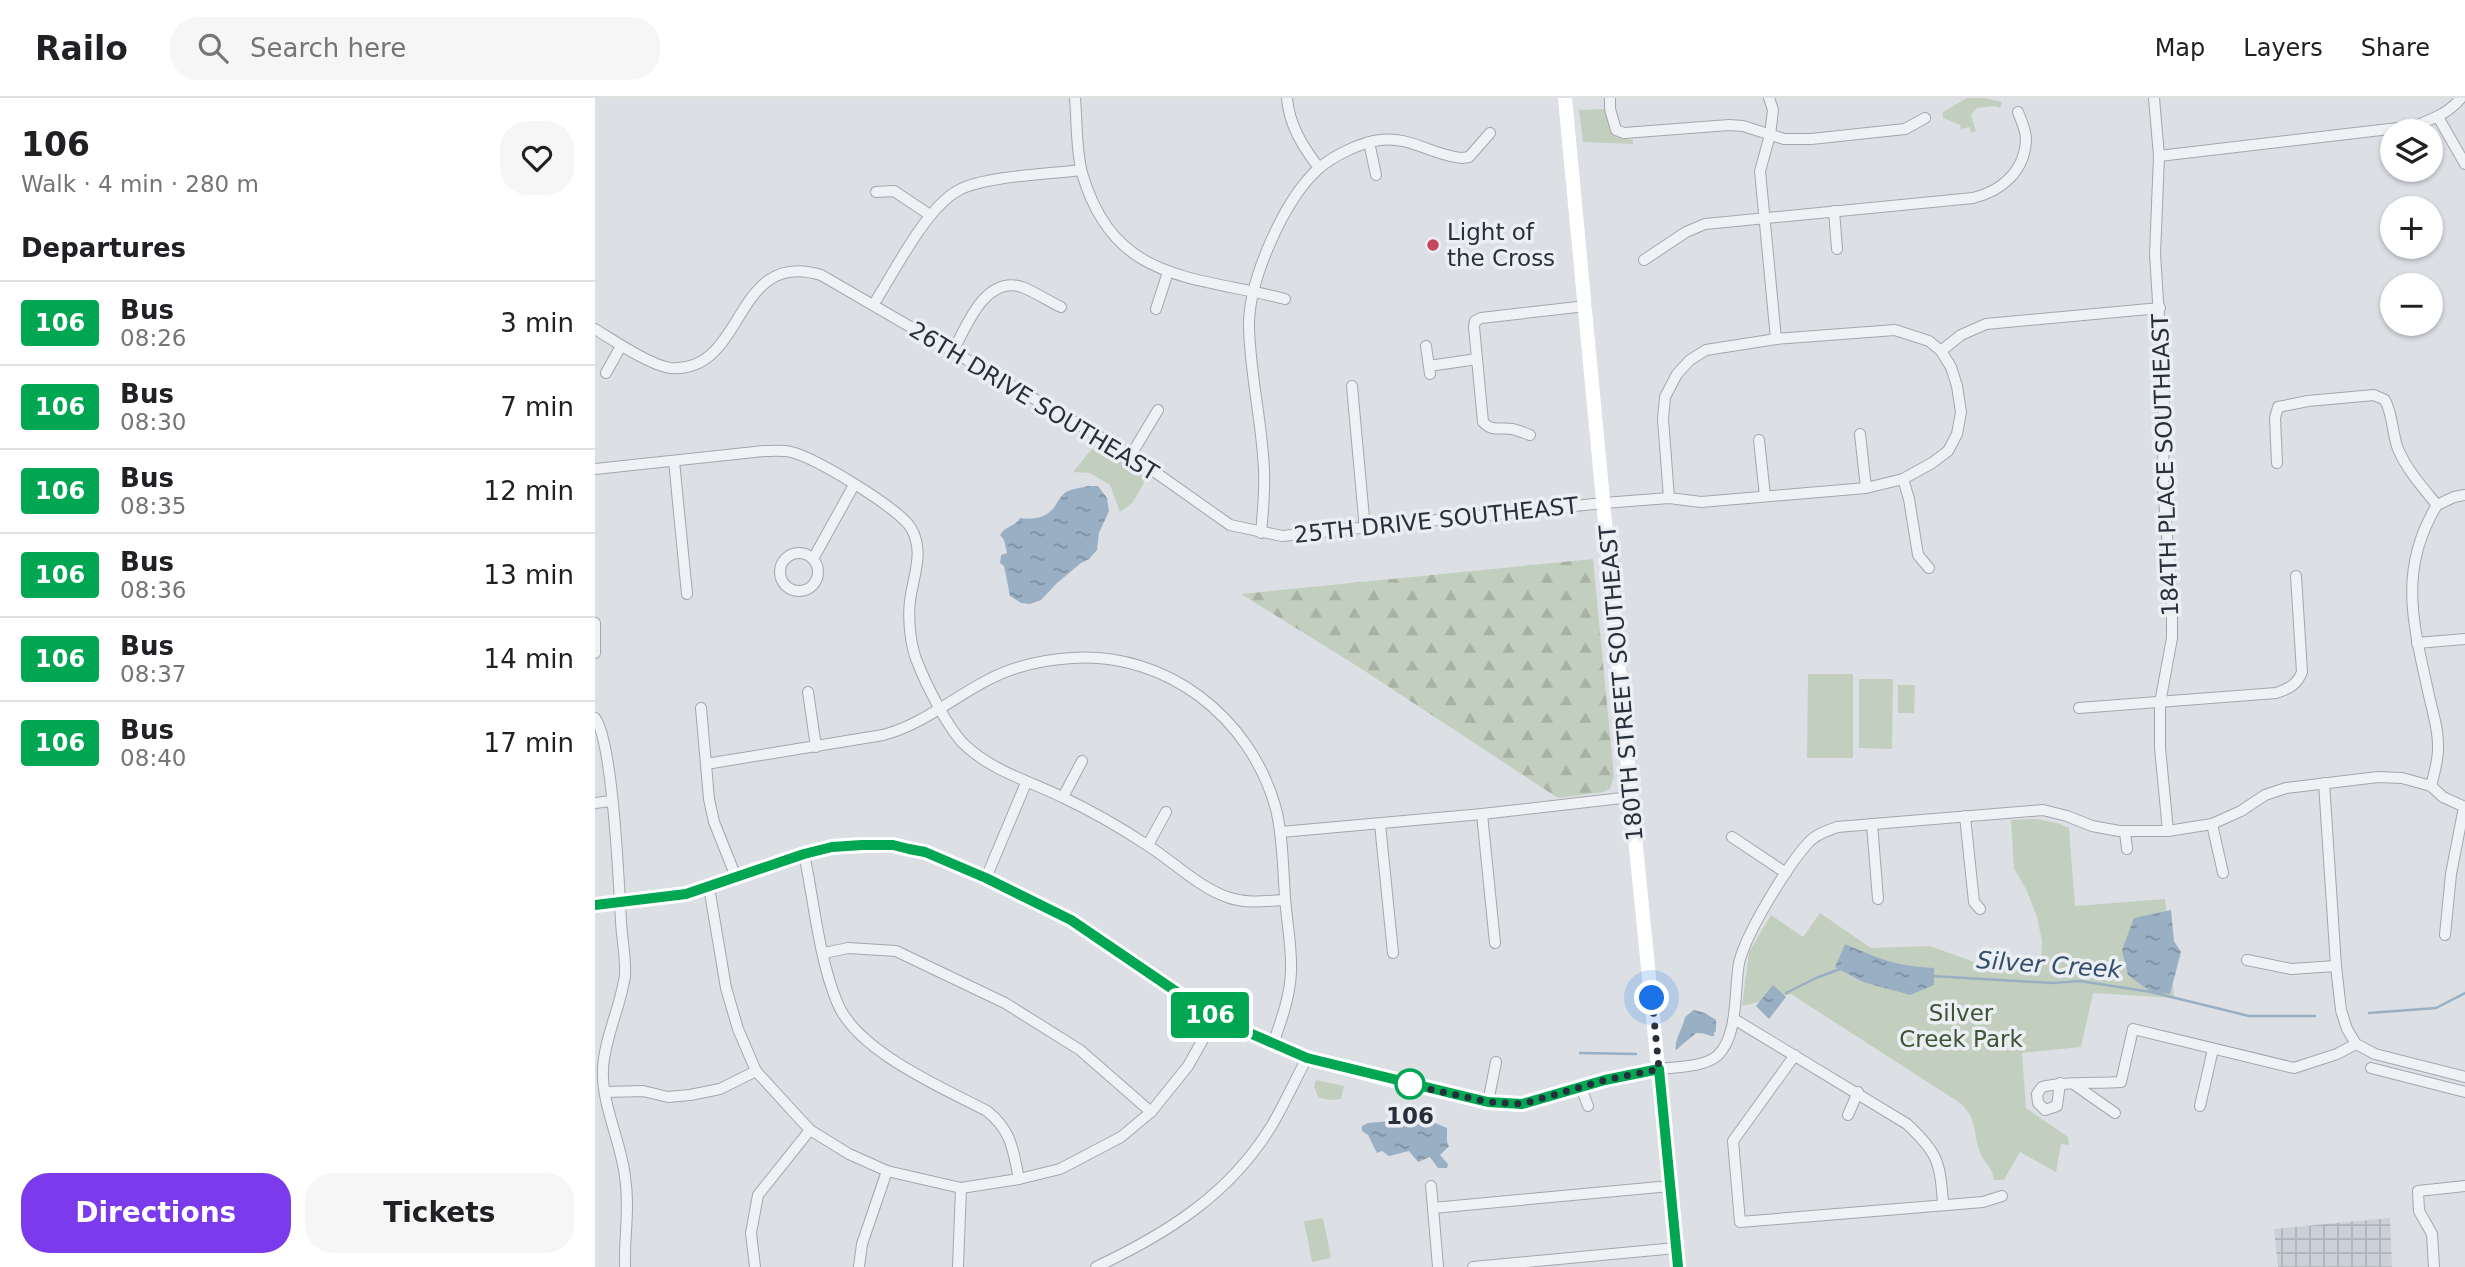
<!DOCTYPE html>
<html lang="en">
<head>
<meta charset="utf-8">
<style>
  body { margin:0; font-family:"DejaVu Sans",sans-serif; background:#f6f6f6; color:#202124; height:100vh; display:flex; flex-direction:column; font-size:26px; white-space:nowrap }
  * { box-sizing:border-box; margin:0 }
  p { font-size:23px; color:#757577 }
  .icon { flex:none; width:38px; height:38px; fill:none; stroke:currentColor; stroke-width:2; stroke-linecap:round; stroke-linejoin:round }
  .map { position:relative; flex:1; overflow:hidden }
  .details { display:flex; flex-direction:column; background:#fff; width:595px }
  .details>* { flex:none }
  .badge { padding:0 14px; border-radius:5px; font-size:24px; line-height:46px }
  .controls { position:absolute; left:1785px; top:21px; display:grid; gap:14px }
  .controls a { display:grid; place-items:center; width:63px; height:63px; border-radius:50%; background:#fff; box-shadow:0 2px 5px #0004; font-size:35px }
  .you { position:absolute; width:35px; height:35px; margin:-18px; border:5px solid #fff; border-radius:50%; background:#1a73e8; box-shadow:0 0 0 10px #1a73e833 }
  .map>.badge { position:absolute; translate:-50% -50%; box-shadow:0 0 0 4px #fff }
  h2 { padding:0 21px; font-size:26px; line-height:63px }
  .round { display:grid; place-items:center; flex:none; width:74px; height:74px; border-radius:28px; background:#f6f6f6 }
  .headline { display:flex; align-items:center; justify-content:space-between; height:119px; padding:0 21px }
  h1 { font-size:33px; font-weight:800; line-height:52px }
  .cta { display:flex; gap:14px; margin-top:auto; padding:14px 21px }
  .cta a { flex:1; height:80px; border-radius:28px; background:#7c3aed; color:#fff; font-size:28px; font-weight:800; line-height:80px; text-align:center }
  .cta a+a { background:#f6f6f6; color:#202124 }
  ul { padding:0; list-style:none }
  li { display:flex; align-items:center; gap:21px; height:84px; padding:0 21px; border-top:2px solid #e0e0e0 }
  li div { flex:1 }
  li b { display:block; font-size:26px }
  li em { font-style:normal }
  li .badge { min-width:77px; font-weight:700; text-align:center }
  header { display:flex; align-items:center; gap:42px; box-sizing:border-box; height:98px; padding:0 35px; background:#fff; border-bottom:2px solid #e0e0e0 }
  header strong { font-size:33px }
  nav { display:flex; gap:38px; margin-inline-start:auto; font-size:24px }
  .search { width:490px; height:63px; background:#f6f6f6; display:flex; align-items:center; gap:18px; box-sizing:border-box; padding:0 24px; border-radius:28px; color:#757577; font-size:26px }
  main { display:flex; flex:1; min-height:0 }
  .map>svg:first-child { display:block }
  .industrial { fill:url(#industrial-grid) }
  .green { fill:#c3cfbe }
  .forest { fill:url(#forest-firs) }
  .water { fill:url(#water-ripples) }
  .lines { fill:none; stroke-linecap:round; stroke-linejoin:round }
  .stream { stroke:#99afc4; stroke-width:2.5 }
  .street-casing { stroke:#a2a7af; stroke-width:12 }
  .street { stroke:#eff1f4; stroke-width:10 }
  .secondary { stroke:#fff; stroke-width:14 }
  .line-casing { stroke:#fff; stroke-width:16 }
  .line { stroke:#00a651; stroke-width:10 }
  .walk { stroke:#272f3b; stroke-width:7; stroke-dasharray:0 12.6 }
  .poi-dot { fill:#c5475e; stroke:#ebeff3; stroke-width:2.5 }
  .stop-dot { fill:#fff; stroke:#00a651; stroke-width:3.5 }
  .labels { text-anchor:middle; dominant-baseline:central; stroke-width:7; stroke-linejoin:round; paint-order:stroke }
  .poi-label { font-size:23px; fill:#272f3b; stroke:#ebeff3; text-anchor:start }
  .street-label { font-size:23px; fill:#272f3b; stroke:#ebeff3 }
  .park-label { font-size:23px; fill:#3c5535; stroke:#ebeff3 }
  .stop-label { font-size:23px; font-weight:bold; fill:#272f3b; stroke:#ebeff3 }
  .water-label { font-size:24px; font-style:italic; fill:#344f6c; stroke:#ebeff3 }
</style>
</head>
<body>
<header>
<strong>Railo</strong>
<div class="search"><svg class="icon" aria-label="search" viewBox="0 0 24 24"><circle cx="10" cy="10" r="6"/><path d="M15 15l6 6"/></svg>Search here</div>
<nav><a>Map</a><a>Layers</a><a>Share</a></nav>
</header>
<main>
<section class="details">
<div class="headline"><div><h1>106</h1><p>Walk · 4 min · 280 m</p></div><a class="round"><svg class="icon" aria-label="heart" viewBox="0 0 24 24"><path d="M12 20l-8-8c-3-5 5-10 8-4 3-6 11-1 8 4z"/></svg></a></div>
<h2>Departures</h2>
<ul>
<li><span class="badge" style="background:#00a651;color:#fff">106</span><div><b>Bus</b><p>08:26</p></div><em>3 min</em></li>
<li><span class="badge" style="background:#00a651;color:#fff">106</span><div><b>Bus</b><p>08:30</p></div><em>7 min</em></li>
<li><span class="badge" style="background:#00a651;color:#fff">106</span><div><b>Bus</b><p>08:35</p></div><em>12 min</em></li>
<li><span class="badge" style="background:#00a651;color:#fff">106</span><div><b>Bus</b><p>08:36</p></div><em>13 min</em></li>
<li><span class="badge" style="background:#00a651;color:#fff">106</span><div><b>Bus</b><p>08:37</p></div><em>14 min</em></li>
<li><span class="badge" style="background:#00a651;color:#fff">106</span><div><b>Bus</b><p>08:40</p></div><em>17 min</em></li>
</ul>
<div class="cta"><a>Directions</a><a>Tickets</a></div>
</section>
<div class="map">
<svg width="1870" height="1169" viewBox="0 0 1870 1169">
  <defs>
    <pattern id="industrial-grid" width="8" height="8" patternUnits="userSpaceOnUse" patternTransform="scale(1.75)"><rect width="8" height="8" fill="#cbcfd7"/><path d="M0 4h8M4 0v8" fill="none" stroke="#aeb2b9"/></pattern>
    <pattern id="forest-firs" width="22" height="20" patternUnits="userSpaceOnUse" patternTransform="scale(1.75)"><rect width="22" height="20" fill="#c3cfbe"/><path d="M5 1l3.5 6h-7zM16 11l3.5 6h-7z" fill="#a8b2a4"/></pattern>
    <pattern id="water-ripples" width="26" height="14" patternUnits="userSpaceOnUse" patternTransform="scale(1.75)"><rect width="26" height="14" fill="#99afc4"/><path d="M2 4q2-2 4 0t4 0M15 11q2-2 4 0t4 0" fill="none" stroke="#7d8fa0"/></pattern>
  </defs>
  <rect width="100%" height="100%" fill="#dce0e5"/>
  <polygon class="industrial" points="1795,1120 1797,1169 1683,1169 1679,1131"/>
  <g class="green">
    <polygon points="1372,0 1389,0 1407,4 1405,10 1400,8 1382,10 1376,17 1381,33 1376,35 1375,29 1366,31 1365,27 1348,20 1348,14"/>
    <path d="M1012,11C1016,34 1015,37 1038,42V46L988,44L984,12Z"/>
    <polygon points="504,350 527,361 552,379 538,404 525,414 515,387 495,375 478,374 496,352"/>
    <polygon points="1213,576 1258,576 1258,660 1212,660"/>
    <polygon points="1264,581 1298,581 1297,651 1264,650"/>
    <polygon points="1303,587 1320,587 1319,615 1303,615"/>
    <path d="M1441,721L1462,725L1474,730L1480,808L1570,801L1579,900L1498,895L1486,949L1427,955L1431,1010L1473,1039L1474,1047L1466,1046L1461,1074L1425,1054L1409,1082H1399C1397,1069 1392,1068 1386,1057C1377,1037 1384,1022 1365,1005L1196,896L1147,908L1154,854L1176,817L1208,839L1225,815L1276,850L1335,848L1393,869L1410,870L1434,866L1446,859L1447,843L1442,819L1431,791L1419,771L1416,722Z"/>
    <polygon points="721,982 749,988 746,1001 737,1002 724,1000 719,989"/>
    <polygon points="728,1120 736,1160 717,1164 709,1123"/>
  </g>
  <polygon class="forest" points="998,461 1019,678 1015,691 1008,694 963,700 762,568 646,496"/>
  <g class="water">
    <path d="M493,388H503L512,400L514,413L504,435L502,452L494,461L486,465L462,485L446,502L435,506L426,505L415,498L409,468L405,465L406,457L412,455L409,442L405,437C410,428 420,429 425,420C439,422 452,420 460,408C463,404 466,397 471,394C476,391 486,390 493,388Z"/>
    <polygon points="1576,812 1579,843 1586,854 1575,896 1556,894 1533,877 1527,852 1539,820"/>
    <path d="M1250,846C1285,861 1300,868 1339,870V887L1315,897L1268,884L1240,869Z"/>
    <polygon points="1178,887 1191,899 1174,921 1161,908"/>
    <path d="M1099,912L1110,915L1121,922V933L1118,936L1101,935L1081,952C1079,942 1088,930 1090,919Z"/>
    <polygon points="797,1023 840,1025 852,1030 852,1044 854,1048 845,1057 853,1066 852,1070 843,1070 835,1059 823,1064 814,1053 794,1058 787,1053 782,1055 773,1037 767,1033 767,1028 773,1025"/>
  </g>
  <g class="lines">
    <g class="stream">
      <polyline points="1336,878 1458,885 1485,883 1556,894 1654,918 1720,918"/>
      <polyline points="1191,895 1221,880 1245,871"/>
      <polyline points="1774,915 1841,910 1870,895"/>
      <polyline points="1111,935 1118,937"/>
      <polyline points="985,955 1041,956"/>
    </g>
    <g class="street-casing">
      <g id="street">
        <path d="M480,0C482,24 481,52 487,75C519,185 597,177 690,201"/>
        <path d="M692,0C694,27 708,49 724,70"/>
        <polyline points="1015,0 1015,11 1021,32 1029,35 1134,27 1148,28 1189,41 1216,41 1310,31 1330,20"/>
        <polyline points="1174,0 1178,12 1175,37 1165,73 1181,241"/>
        <polyline points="1559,0 1564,58 1560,156 1569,298 1568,388 1577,500 1577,540 1565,605 1565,650 1573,733"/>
        <polyline points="1843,19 1870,66"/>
        <polyline points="774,44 781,77"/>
        <path d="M1564,58L1820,28C1838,21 1854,15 1866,0"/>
        <polyline points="281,94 299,93 335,117"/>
        <polyline points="1239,113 1242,151"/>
        <path d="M1049,162L1091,134L1110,126L1378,100C1407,93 1430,73 1431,41C1431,32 1426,22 1423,14"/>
        <path d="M278,207C299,175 331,109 364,92C390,78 455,76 486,72"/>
        <polyline points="561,211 573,174"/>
        <path d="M0,231C18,242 56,268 76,270C152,275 137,150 226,177L536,357L635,427L687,438L1009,405L1074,400L1106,404L1271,390L1308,381L1337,365L1353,353L1362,336L1366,314L1362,288L1356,269L1346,253L1334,243L1300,232L1181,241L1111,252L1095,262L1082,276L1070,299L1068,321L1074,400"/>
        <polyline points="831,248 835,276"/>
        <polyline points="1346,253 1366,237 1391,226 1565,210"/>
        <path d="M357,255C371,230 389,177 427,189C440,194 453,203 466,209"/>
        <polyline points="834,268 882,261"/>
        <polyline points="11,275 26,248"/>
        <polyline points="757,288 770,431"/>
        <polyline points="1265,336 1271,390"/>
        <path d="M935,337C929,335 923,332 917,331C905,329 897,334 888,324L879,229L880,223L886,220L991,208"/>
        <polyline points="1164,342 1170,398"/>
        <polyline points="536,357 563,312"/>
        <polyline points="79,363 92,496"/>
        <path d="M1682,365L1680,320L1683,309L1713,303L1779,297L1790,302C1798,317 1797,335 1803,351C1812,372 1828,390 1842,407"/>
        <path d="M0,371L169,353C177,353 188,352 196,354C221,360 302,409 316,430C330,454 318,478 315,503C313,520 315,544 321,561C330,584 353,632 371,648C399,674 435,683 469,700C497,713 526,730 552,747C579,764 602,788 632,799C651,806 671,803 690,802"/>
        <polyline points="1308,381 1314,401 1323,457 1334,470"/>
        <polyline points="1842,407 1859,399 1870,397"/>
        <path d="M666,435C668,414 670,393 669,372C667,324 655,276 654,229C653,183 689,102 723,71C738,58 766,44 785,42C815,38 839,58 867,60L874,59L895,35"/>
        <circle cx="204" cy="474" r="19"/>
        <polyline points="218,461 259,387"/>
        <polyline points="0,525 0,555"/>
        <polyline points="1822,545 1870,541"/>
        <polyline points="213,594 221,649"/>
        <polyline points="106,610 114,701 119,724 141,779"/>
        <path d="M1484,610L1681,595C1693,591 1702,587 1707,574L1701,478"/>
        <path d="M0,620C18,643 24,787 26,824C27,841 31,860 30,877C26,908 10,938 8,970C6,1006 26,1043 30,1079C35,1111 29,1138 30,1169"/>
        <path d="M111,666L288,637C338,624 375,583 425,569C441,564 460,561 477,560C573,554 656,620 681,711C688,740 688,771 690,800C692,825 697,850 696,874C695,899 686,923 678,946"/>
        <polyline points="1729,685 1741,868 1746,912 1752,931 1761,946 1780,956 1870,979"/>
        <path d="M1836,688C1839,676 1843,663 1843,651C1844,632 1837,612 1833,593C1818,525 1803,471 1842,407"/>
        <polyline points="468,699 487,663"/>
        <polyline points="0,705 16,703"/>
        <polyline points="887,716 900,845"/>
        <polyline points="1370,718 1379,804 1385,811"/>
        <polyline points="785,726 798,855"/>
        <polyline points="1277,726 1283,801"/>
        <polyline points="1617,726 1628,775"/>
        <polyline points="686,734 887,716 1036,699"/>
        <polyline points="1530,734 1532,751"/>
        <polyline points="1137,739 1191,775"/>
        <polyline points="553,747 571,714"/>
        <path d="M209,756C219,803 224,861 242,904C261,953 348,990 392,1013C417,1033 418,1052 424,1081"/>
        <polyline points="391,780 431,685"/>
        <polyline points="114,789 131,890 143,931 161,973 215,1032 254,1056 292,1073 366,1090 424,1081 465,1071 526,1039 556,1014 593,968 620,920"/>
        <polyline points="1850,837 1856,776 1869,709"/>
        <polyline points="229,855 253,850 301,853 410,905 485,952 556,1014"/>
        <polyline points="1652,862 1696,871 1741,868"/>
        <path d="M1139,921L1312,1026C1343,1055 1345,1064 1348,1105"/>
        <polyline points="1200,957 1138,1043 1145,1124 1388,1104 1407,1098"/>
        <polyline points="1776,970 1870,994"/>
        <path d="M1064,971C1081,969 1109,969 1122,958C1144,938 1139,892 1144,865C1151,835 1192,768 1214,744C1221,736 1232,733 1242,729L1448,712L1472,718L1497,728L1524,733H1573L1617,726L1646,713L1670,697L1691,690L1783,679L1807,680L1836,688L1848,699L1870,709"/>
        <path d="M1465,985L1462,1008L1450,1012L1443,1005L1442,996L1447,989C1473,983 1500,986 1526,984L1538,931L1699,970L1742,956L1761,946"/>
        <polyline points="1480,987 1520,1015"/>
        <polyline points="986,989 993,1008"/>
        <polyline points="11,994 48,993 73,999 95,997 125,991 161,973"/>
        <polyline points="893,1004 901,964"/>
        <polyline points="1605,1008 1618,951"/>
        <polyline points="1253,1017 1263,994"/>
        <polyline points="836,1088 838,1110"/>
        <polyline points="160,1169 156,1135 163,1097 215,1032"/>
        <polyline points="264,1169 267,1146 292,1073"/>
        <polyline points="363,1169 366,1090"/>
        <path d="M501,1169C573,1135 635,1096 677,1027C690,1005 700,982 712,960"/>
        <polyline points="843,1169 838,1110 1075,1088"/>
        <polyline points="878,1169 1081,1150"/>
        <polyline points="1839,1169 1837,1136 1824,1113 1823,1093 1870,1088"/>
      </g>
    </g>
    <use href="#street" class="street"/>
    <g class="secondary">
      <polyline points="970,0 1036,699 1083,1169"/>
      <polyline points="0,807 91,796 209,756 237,749 298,747 330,754 391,780 476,823 620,920 712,960 794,982 893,1004 927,1006 1010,982 1064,971"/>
    </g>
  </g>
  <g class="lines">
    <g class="line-casing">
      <polyline id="line" points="0,807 91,796 209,756 237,749 267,747 298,747 314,751 330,754 391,780 476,822 620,920 712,960 872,999 893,1004 927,1006 1010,982 1064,971 1083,1169"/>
    </g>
    <use href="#line" class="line"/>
    <polyline class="walk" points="815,986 807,985 893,1004 927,1006 1010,982 1064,971 1057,900"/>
  </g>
  <circle class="poi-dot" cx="838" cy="147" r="7"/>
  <circle class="stop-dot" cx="815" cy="986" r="14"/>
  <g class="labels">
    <g class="poi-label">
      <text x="852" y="134">Light of<tspan x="852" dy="26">the Cross</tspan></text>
    </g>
    <g class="street-label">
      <text transform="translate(439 303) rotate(31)">26TH DRIVE SOUTHEAST</text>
      <text transform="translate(1570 367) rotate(-92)">184TH PLACE SOUTHEAST</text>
      <text transform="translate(841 422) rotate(-6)">25TH DRIVE SOUTHEAST</text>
      <text transform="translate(1026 585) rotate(-95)">180TH STREET SOUTHEAST</text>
    </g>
    <g class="park-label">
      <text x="1366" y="915">Silver<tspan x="1366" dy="26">Creek Park</tspan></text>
    </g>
    <g class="stop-label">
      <text x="815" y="1018">106</text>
    </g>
    <g class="water-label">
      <text transform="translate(1454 867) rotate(4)">Silver Creek</text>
    </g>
  </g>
</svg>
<div class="controls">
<a><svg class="icon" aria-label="layers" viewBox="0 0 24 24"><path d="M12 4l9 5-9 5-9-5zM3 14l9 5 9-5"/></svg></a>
<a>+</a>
<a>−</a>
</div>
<div class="you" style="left:1057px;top:900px"></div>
<b class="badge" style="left:615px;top:917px;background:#00a651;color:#fff">106</b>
</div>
</main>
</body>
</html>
